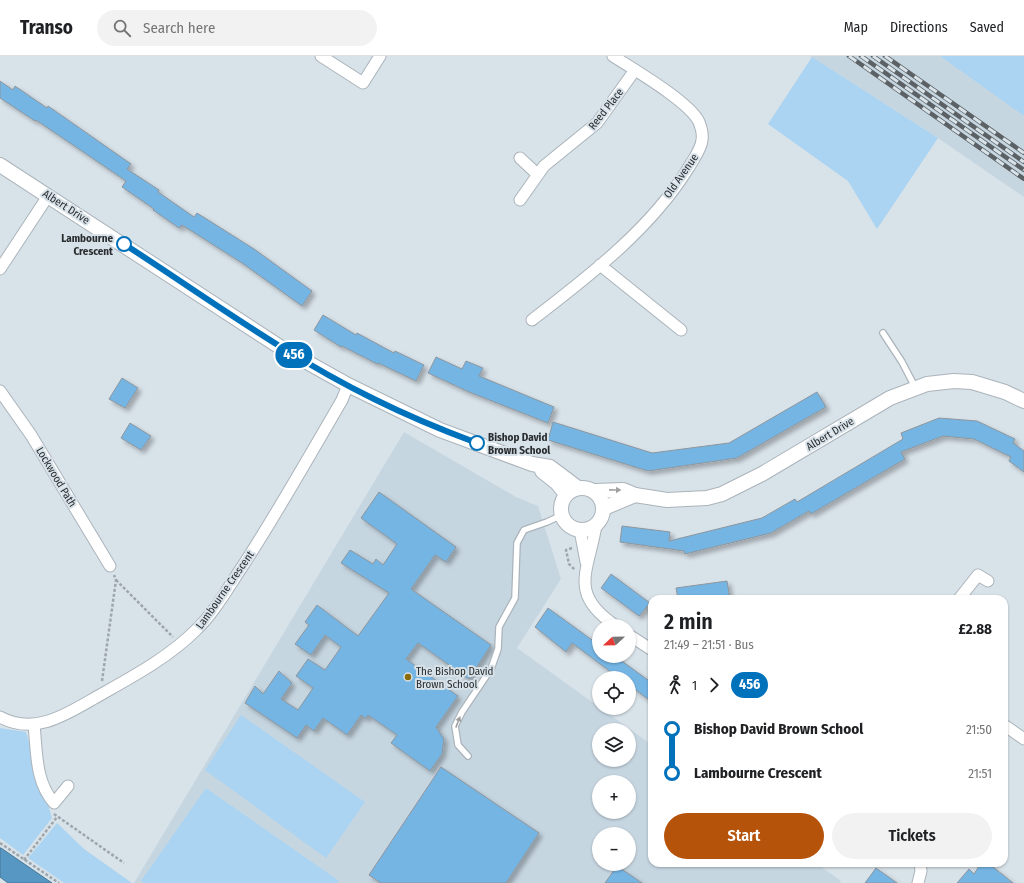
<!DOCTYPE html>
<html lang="en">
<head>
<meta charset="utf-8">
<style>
  body { margin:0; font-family:"Fira Sans Condensed",sans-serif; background:#f2f2f2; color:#202124; height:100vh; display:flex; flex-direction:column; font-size:15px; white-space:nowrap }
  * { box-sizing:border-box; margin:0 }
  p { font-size:13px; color:#757577 }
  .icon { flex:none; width:22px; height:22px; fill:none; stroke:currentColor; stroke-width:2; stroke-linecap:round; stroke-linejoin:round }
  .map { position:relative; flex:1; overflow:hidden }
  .drawer { position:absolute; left:648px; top:539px; width:360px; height:272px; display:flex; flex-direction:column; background:#fff; border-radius:12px; box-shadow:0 1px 3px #0004 }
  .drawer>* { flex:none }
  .badge { padding:0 8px; border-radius:13px; font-size:14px; line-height:26px }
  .needle { width:26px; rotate:248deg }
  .controls { position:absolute; left:592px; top:563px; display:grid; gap:8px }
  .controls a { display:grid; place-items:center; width:44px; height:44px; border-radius:50%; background:#fff; box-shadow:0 1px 3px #0004; font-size:20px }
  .map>.badge { position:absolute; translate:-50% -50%; box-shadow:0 0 0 2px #fff }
  .legs { display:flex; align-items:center; gap:6px; height:44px; padding:0 16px; font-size:13px }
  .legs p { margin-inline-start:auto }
  .headline { display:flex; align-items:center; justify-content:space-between; height:68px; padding:0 16px }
  h1 { font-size:22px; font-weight:600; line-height:30px }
  .cta { display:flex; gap:8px; margin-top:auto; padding:8px 16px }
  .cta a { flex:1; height:46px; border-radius:24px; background:#b45309; color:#fff; font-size:16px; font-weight:600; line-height:46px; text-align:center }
  .cta a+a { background:#f2f2f2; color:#202124 }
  ul { padding:0 16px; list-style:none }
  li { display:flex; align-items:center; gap:14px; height:44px; font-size:15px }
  li i { display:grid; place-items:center; width:6px; height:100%; margin:0 5px; background:currentColor }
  li i::after { content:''; width:10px; height:10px; margin:-5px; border:3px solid; border-radius:50%; background:#fff }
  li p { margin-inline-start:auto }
  li:first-child i { background:linear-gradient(#0000 50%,currentColor 0) }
  li:last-child i { background:linear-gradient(currentColor 50%,#0000 0) }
  header { display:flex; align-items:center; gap:24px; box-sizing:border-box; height:56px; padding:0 20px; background:#fff; border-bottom:1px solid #e0e0e0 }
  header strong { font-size:19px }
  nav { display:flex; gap:22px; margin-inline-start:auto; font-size:14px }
  .search { width:280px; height:36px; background:#f2f2f2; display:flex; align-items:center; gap:10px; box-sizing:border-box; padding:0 14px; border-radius:22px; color:#757577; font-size:15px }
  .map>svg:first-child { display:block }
  .built { fill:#c6d6e1; fill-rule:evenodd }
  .green { fill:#abd4f2 }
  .water { fill:#5697c4; stroke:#487797 }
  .building { fill:#74b5e4; stroke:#8e969d; filter:url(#shadow) }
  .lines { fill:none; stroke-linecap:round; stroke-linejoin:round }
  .service-casing { stroke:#abb4bb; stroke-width:8 }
  .minor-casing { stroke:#abb4bb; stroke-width:13 }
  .tertiary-casing { stroke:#abb4bb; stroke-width:16 }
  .path { stroke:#9ea6ac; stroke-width:2.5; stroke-dasharray:3 2; stroke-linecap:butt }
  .service { stroke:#fff; stroke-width:5.5 }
  .minor { stroke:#fff; stroke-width:11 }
  .tertiary { stroke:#fff; stroke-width:14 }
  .rail-casing { stroke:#5b6164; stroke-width:4.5 }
  .rail { stroke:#d8e2e9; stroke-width:3; stroke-dasharray:9; stroke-linecap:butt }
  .oneway { fill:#9fa0a1 }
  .line-1-casing { stroke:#fff; stroke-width:9 }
  .line-1 { stroke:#0072bc; stroke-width:6 }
  .stop-1-dot { fill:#fff; stroke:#0072bc; stroke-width:2 }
  .poi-dot { fill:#896d0d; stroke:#d8e2e9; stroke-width:1.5 }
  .labels { text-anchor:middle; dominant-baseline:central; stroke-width:4; stroke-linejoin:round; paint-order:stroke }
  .street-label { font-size:11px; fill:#292d2f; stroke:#d8e2e9 }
  .stop-label { font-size:11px; font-weight:bold; fill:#292d2f; stroke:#d8e2e9; text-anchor:end }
  .poi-label { font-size:11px; fill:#292d2f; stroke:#d8e2e9; text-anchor:start }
</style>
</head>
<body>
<header>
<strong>Transo</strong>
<div class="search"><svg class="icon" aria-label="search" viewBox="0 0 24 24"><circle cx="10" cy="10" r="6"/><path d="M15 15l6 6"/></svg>Search here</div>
<nav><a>Map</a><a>Directions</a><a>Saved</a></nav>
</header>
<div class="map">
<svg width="1024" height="827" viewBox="0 0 1024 827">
  <defs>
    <filter id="shadow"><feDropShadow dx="3.5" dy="3.5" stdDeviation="2" flood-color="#0004"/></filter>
  </defs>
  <rect width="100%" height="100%" fill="#d8e2e9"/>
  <g class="built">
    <polygon points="810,0 947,0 1024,55 1024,141 938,82"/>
    <path d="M404,376L516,441L538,450L561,523L517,592L652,689V807H816L841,825L840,827H134ZM599,674H629V704H599ZM599,726H629V756H599ZM599,778H629V808H599Z"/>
  </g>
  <g class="green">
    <polygon points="940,0 1024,0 1024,60"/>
    <polygon points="812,1 938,82 877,173 848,125 768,68"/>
    <polygon points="241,659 365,746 326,802 205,714"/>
    <polygon points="0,672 26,676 52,762 23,799 0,782"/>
    <polygon points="206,732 339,825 337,827 144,827 141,825"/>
    <polygon points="57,767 84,793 132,827 64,827 28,802"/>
  </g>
  <polygon class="water" points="0,792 1,792 52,827 8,827 0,821"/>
  <g class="building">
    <polygon points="0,25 13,34 15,30 47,52 48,50 131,108 127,113 159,134 158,136 194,161 197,157 254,193 312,235 302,250 242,207 182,169 179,172 153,154 154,153 122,131 126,125 36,64 35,65 0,42"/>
    <polygon points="323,259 356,279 357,277 394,297 395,295 424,309 416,325 378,307 377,308 342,290 341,291 314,274"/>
    <polygon points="436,301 462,313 466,305 483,312 479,320 554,351 548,367 469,336 428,317"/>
    <polygon points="122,322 138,332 125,352 109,343"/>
    <polygon points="817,336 826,351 737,402 648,415 548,384 553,366 652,397 729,387"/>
    <polygon points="939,362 977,365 1015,383 1013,387 1024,395 1024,416 1009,405 1011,401 974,383 943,380 901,396 905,403 811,458 809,455 771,477 685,498 684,495 620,486 622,470 670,476 669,485 762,462 795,443 797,446 903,383 901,377"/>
    <polygon points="130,367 151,380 141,394 121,382"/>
    <polygon points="379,436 456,491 446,506 435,499 411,533 491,589 469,623 418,587 406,603 458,640 436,671 444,683 442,698 430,715 391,687 397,679 368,659 366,663 361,659 347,679 323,662 314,675 306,669 297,682 245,647 255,630 263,638 279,615 292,627 281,643 298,654 313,632 296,620 308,603 325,614 341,591 325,579 311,599 295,588 309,569 305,566 317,549 358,580 389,537 341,507 350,494 373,508 376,503 383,509 397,488 361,462"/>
    <polygon points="611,518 650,547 639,560 601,532"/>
    <polygon points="727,525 730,543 678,543 676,532"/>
    <polygon points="548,552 599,589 599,600 615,600 652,627 652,646 629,629 629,622 619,622 572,587 566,596 535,571"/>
    <polygon points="441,711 539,777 506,827 381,827 369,819"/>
    <polygon points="981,807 988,807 1013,827 957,827 969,813 974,818"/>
    <polygon points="617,810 642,827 605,827"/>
    <polygon points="876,812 897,827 865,827"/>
  </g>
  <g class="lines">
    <g class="service-casing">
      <g id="service">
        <polyline points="883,277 902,306 915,331"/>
        <polyline points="468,700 458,689 455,670 462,656 491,613 498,593 499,571 515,542 517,487 524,474 547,466 562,459"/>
      </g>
    </g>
    <g class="minor-casing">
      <g id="minor">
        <polyline points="321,0 363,27 380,0"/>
        <polyline points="520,102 537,118"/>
        <polyline points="520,144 544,110 597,67 635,14"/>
        <polyline points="600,209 681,274"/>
        <polyline points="0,213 48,140"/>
        <path d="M532,264C589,220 651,173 689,111C694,102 701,94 702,84C703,78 701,71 699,66C690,46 633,13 613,0"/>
        <polyline points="0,335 31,379 110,510"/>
        <path d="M596,469C589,515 567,537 616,570"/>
        <polyline points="580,474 586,506"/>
        <polyline points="959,543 978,519 988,525"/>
        <polyline points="629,579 652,594"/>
        <path d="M0,661C33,679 64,660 93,643C128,623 167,603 196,574C215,556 229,530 244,508C279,454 310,399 342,344L348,329"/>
        <path d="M34,669C37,696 35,725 54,747L68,730"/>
        <polyline points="1004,669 1024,683"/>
        <polyline points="918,827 921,815 920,807"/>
      </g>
    </g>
    <g class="tertiary-casing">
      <g id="tertiary">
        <polyline points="0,109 280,291 348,329 440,374 532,408 550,411 578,432"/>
        <polyline points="542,415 557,427 566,438"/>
        <circle cx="582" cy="453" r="21"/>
        <polyline points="595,435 623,434 635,439 667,444 707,442 722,438 762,418 890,342 927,328 954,325 972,326 1005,336 1024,345"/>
        <polyline points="604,452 635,439"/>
      </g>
    </g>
    <g class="path">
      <polyline points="572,492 566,494 569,508 575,514"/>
      <polyline points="116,524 173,581"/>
      <polyline points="102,625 116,524 114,519"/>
      <polyline points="54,758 124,807"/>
      <polyline points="0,787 59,827"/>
      <polyline points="24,804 57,761"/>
    </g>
    <use href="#service" class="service"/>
    <use href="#minor" class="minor"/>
    <use href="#tertiary" class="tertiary"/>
    <g class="rail-casing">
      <g id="rail">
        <polyline points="849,0 1024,123"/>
        <polyline points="861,0 1024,114"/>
        <polyline points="873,0 1024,106"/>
        <polyline points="885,0 1024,97"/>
      </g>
    </g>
    <use href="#rail" class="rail"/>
  </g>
  <defs><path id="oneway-solid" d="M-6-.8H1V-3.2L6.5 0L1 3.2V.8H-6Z"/></defs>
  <g class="oneway">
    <use href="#oneway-solid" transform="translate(615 434) rotate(1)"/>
    <use href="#oneway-solid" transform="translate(458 666) rotate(-69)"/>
  </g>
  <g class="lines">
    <g class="line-1-casing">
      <path id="line-1" d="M124,188C206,241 286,300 374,343C408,360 442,374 477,387"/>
    </g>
    <use href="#line-1" class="line-1"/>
  </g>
  <g class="stop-1-dot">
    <circle cx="124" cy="188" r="7"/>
    <circle cx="477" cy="387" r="7"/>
  </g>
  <circle class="poi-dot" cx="408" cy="621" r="4"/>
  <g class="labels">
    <g class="street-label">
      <text transform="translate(606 53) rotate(-52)">Reed Place</text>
      <text transform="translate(681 120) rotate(-55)">Old Avenue</text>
      <text transform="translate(66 151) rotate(33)">Albert Drive</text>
      <text transform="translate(830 378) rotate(-31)">Albert Drive</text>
      <text transform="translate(56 421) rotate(59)">Lockwood Path</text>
      <text transform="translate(225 534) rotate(-55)">Lambourne Crescent</text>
    </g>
    <g class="stop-label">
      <text x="113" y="182">Lambourne<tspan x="113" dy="13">Crescent</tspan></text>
      <text x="488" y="381" text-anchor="start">Bishop David<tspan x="488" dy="13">Brown School</tspan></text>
    </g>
    <g class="poi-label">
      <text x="416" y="615">The Bishop David<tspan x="416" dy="13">Brown School</tspan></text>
    </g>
  </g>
</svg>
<div class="controls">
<a><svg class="needle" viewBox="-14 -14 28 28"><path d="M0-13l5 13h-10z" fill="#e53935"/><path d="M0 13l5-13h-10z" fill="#757577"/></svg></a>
<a><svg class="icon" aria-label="locate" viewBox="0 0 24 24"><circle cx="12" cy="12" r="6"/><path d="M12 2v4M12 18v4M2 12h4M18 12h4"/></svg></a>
<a><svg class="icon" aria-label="layers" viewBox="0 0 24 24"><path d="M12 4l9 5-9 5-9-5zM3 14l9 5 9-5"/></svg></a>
<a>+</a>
<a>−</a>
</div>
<b class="badge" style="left:294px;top:299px;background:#0072bc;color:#fff">456</b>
<section class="drawer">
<div class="headline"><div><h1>2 min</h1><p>21:49 – 21:51 · Bus</p></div><b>£2.88</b></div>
<div class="legs"><svg class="icon" aria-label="walk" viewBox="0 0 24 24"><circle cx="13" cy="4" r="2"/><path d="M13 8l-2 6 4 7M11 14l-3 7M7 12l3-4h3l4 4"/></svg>1<svg class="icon" aria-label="forward" viewBox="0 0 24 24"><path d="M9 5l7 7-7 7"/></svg><b class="badge" style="background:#0072bc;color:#fff">456</b></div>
<ul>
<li><i style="color:#0072bc"></i><b>Bishop David Brown School</b><p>21:50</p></li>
<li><i style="color:#0072bc"></i><b>Lambourne Crescent</b><p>21:51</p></li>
</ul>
<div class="cta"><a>Start</a><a>Tickets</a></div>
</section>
</div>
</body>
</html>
